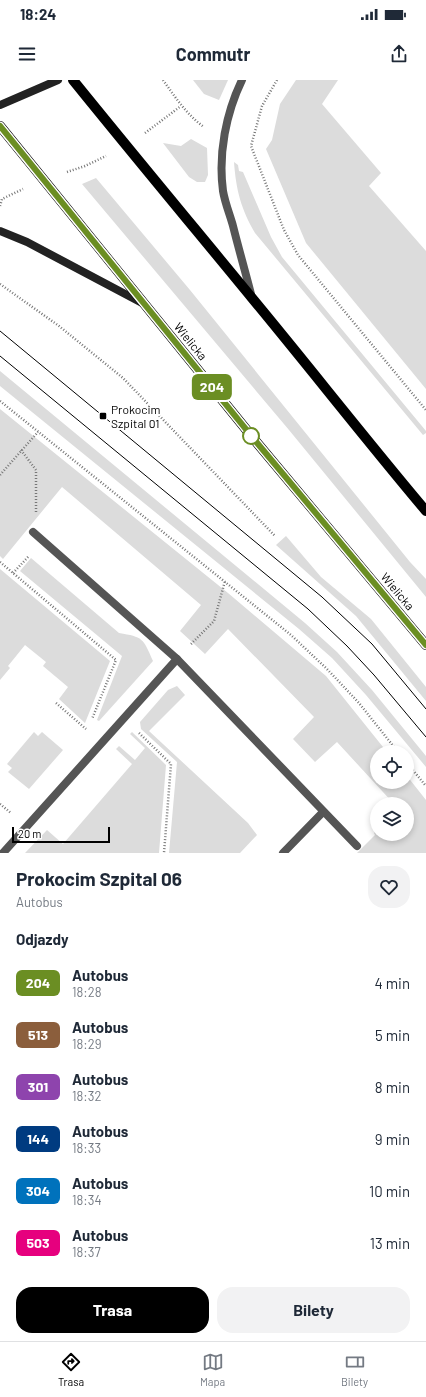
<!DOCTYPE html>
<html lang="pl">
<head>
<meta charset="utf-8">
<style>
  body { margin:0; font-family:Barlow,sans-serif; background:#f2f2f3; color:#1f2937; height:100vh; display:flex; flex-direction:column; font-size:15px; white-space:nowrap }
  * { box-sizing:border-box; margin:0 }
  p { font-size:13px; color:#747a83 }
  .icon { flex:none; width:22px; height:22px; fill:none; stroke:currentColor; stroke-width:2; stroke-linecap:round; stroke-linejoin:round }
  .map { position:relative; height:773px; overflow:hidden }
  .side { display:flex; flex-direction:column; background:#fff; flex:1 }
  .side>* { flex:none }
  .badge { padding:0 8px; border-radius:6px; font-size:14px; line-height:26px }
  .tools { position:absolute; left:370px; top:665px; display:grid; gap:8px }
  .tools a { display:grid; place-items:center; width:44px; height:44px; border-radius:50%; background:#fff; box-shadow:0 2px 6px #0003; font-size:20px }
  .scale { position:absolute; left:12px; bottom:10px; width:98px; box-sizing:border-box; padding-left:4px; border:2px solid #000; border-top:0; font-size:11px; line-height:14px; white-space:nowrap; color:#000; -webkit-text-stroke:3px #fff; paint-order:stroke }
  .map>.badge { position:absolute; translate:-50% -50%; box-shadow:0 0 0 2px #fff }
  h2 { padding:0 16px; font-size:15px; line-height:36px }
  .round { display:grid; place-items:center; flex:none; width:42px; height:42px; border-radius:16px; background:#f2f2f3 }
  .headline { display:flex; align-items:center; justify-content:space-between; height:68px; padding:0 16px }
  h1 { font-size:19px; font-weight:700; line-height:30px }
  .button { display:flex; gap:8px; margin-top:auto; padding:8px 16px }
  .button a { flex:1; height:46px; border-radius:16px; background:#000; color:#fff; font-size:16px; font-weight:700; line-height:46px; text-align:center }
  .button a+a { background:#f2f2f3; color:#1f2937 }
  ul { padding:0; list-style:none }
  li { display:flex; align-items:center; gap:12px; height:52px; padding:0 16px }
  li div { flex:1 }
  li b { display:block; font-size:15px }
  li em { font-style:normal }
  li .badge { min-width:44px; font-weight:700; text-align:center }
  .status { display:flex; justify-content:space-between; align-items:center; height:28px; padding:0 20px; background:#fff; direction:ltr }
  .status svg { height:11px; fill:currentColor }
  header { display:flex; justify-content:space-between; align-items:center; height:52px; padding:0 16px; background:#fff; font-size:18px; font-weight:700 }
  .dock { display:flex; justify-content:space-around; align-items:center; height:56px; border-top:1px solid #e0e1e3; background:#fff; font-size:11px; color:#747a83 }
  .dock a { display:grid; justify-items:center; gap:2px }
  .dock .current { color:#000 }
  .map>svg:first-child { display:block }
  .green { fill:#dcdcdc }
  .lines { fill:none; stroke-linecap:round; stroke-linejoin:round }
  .path { stroke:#777; stroke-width:2.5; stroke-dasharray:1 2; stroke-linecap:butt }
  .lane { stroke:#555; stroke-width:8 }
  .street { stroke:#555; stroke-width:8 }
  .secondary { stroke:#222; stroke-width:8 }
  .primary { stroke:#000; stroke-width:10 }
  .tram { stroke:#000; stroke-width:1 }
  .line-casing { stroke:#fff; stroke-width:9 }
  .line { stroke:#6b8e23; stroke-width:6 }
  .poi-dot { fill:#000; stroke:#fff; stroke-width:1.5 }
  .stop-dot { fill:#fff; stroke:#6b8e23; stroke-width:2 }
  .labels { text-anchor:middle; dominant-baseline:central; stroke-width:4; stroke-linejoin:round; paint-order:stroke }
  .street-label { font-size:12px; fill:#000; stroke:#fff }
  .poi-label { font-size:12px; fill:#000; stroke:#fff; text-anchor:start }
</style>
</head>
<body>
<div class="status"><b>18:24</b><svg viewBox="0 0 49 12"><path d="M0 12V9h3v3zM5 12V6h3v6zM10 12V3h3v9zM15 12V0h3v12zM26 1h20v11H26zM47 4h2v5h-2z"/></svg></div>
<header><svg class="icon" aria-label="menu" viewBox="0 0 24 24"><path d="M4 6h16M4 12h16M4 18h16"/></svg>Commutr<svg class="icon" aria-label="share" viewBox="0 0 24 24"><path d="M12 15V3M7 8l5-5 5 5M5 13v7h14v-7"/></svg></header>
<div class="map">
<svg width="426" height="773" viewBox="0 0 426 773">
  <rect width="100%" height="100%" fill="#fff"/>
  <g class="green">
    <polygon points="193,0 228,0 219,20 204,14"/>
    <polygon points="296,0 338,0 322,24 381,93 369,106 426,171 426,309 306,163 266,69 272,60 280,24"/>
    <polygon points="191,59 207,68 208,95 205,102 197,102 189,97 163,63 181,66"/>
    <path d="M234,82L238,85L239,91L243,92L271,157L282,177L426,351V353L423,355L255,153C241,129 236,110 234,82Z"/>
    <polygon points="96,98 190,210 410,482 426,499 426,517 289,350 82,104"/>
    <polygon points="0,291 305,543 337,572 372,610 426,676 426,687 366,615 332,578 299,549 0,306"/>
    <polygon points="0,329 228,513 326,596 387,672 377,672 377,702 407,702 407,696 426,720 426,773 357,773 375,755 374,753 377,750 377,754 407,754 407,724 394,724 337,662 315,682 293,659 314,637 228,549 205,574 180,551 201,525 62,407 3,479 0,476"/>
    <polygon points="286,456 321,497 371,539 426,607 426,621 356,536 276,465"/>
    <path d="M31,478L119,553C143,557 143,558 153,581L99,641L97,640L122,576L20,491Z"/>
    <polygon points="0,489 110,581 85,643 59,619 68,607 43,586 46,582 25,565 8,586 10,588 0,600"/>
    <polygon points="177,606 185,615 149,651 248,743 257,755 240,773 169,773 177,682 141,649 140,642 168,610"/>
    <polygon points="34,652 38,656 42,652 63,670 29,709 8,692 12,688 7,684"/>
    <polygon points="132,652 166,685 159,773 25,773 47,750 63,764 132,684 116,669 119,666 135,680 145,668 130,654"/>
  </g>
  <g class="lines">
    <g class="path">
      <path d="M163,0C175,17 187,35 204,47"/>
      <polyline points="277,0 262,26 251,66 284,150 298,175 426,330"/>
      <polyline points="145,53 181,26"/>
      <polyline points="67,92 85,86 106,76"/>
      <polyline points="0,126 2,119 23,109"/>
      <polyline points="0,204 59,246 123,298 275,456"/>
      <polyline points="0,321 291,555 327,589 359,623 398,672"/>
      <polyline points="21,370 36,390 36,432"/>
      <polyline points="0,395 38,352"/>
      <polyline points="0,482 116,580 92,639"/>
      <polyline points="13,493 29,476"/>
      <polyline points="191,564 214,541 225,501"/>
      <polyline points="56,623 86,649"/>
      <polyline points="139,653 171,684 164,773"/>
      <polyline points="407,683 426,706"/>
      <polyline points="0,724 11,733"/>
    </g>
    <g class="lane">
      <polyline points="33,452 177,579 357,766"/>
      <polyline points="3,773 177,579"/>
      <polyline points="283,773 323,732"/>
    </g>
    <path class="street" d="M242,0C226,33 218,74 223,111C225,123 230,135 233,146C239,170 246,194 252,218"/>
    <g class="secondary">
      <polyline points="0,25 58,0"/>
      <polyline points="0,151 27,162 144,224"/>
    </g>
    <g class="primary">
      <path d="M73,0C132,73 192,145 252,218C310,288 367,361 426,431"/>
      <polyline points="0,46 258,364 426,565"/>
    </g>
    <g class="tram">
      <polyline points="0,251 322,517 372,564 426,629"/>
      <polyline points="0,276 308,529 347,566 374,595 426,657"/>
    </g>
  </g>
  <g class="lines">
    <g class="line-casing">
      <polyline id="line" points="0,46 258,364 426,565"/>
    </g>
    <use href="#line" class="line"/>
  </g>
  <rect class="poi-dot" x="99" y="332" width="8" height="8" rx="2"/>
  <circle class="stop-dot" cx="251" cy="356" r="8"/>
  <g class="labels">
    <g class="street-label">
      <text transform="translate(191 261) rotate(51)">Wielicka</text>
      <text transform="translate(398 511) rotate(50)">Wielicka</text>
    </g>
    <g class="poi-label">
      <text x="111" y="329">Prokocim<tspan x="111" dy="14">Szpital 01</tspan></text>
    </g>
  </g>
</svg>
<div class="tools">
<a><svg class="icon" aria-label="locate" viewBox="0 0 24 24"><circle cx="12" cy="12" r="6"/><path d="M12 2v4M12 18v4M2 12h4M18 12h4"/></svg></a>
<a><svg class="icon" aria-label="layers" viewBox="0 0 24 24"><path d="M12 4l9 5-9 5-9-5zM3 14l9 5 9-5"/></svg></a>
</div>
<div class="scale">20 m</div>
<b class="badge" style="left:212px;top:307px;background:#6b8e23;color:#fff">204</b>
</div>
<section class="side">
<div class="headline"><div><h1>Prokocim Szpital 06</h1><p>Autobus</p></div><a class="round"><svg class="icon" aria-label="heart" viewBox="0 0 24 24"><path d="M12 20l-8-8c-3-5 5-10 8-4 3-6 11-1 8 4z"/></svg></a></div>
<h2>Odjazdy</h2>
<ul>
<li><span class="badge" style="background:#6b8e23;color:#fff">204</span><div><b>Autobus</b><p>18:28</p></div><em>4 min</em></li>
<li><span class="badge" style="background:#8b5e3c;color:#fff">513</span><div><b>Autobus</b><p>18:29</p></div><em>5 min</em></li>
<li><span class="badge" style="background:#8e44ad;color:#fff">301</span><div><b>Autobus</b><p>18:32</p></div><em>8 min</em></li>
<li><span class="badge" style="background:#003b80;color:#fff">144</span><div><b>Autobus</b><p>18:33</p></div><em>9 min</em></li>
<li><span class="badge" style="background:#0072bc;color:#fff">304</span><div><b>Autobus</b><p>18:34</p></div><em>10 min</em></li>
<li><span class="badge" style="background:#e6007e;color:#fff">503</span><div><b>Autobus</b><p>18:37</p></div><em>13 min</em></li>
</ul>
<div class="button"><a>Trasa</a><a>Bilety</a></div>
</section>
<nav class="dock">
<a class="current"><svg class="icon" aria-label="directions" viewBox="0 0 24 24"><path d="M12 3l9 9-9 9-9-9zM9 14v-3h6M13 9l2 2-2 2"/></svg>Trasa</a>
<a><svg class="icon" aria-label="map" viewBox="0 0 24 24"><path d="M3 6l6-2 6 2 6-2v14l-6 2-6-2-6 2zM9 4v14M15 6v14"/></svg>Mapa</a>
<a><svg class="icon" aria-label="tickets" viewBox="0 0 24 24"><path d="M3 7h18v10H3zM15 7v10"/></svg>Bilety</a>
</nav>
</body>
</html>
